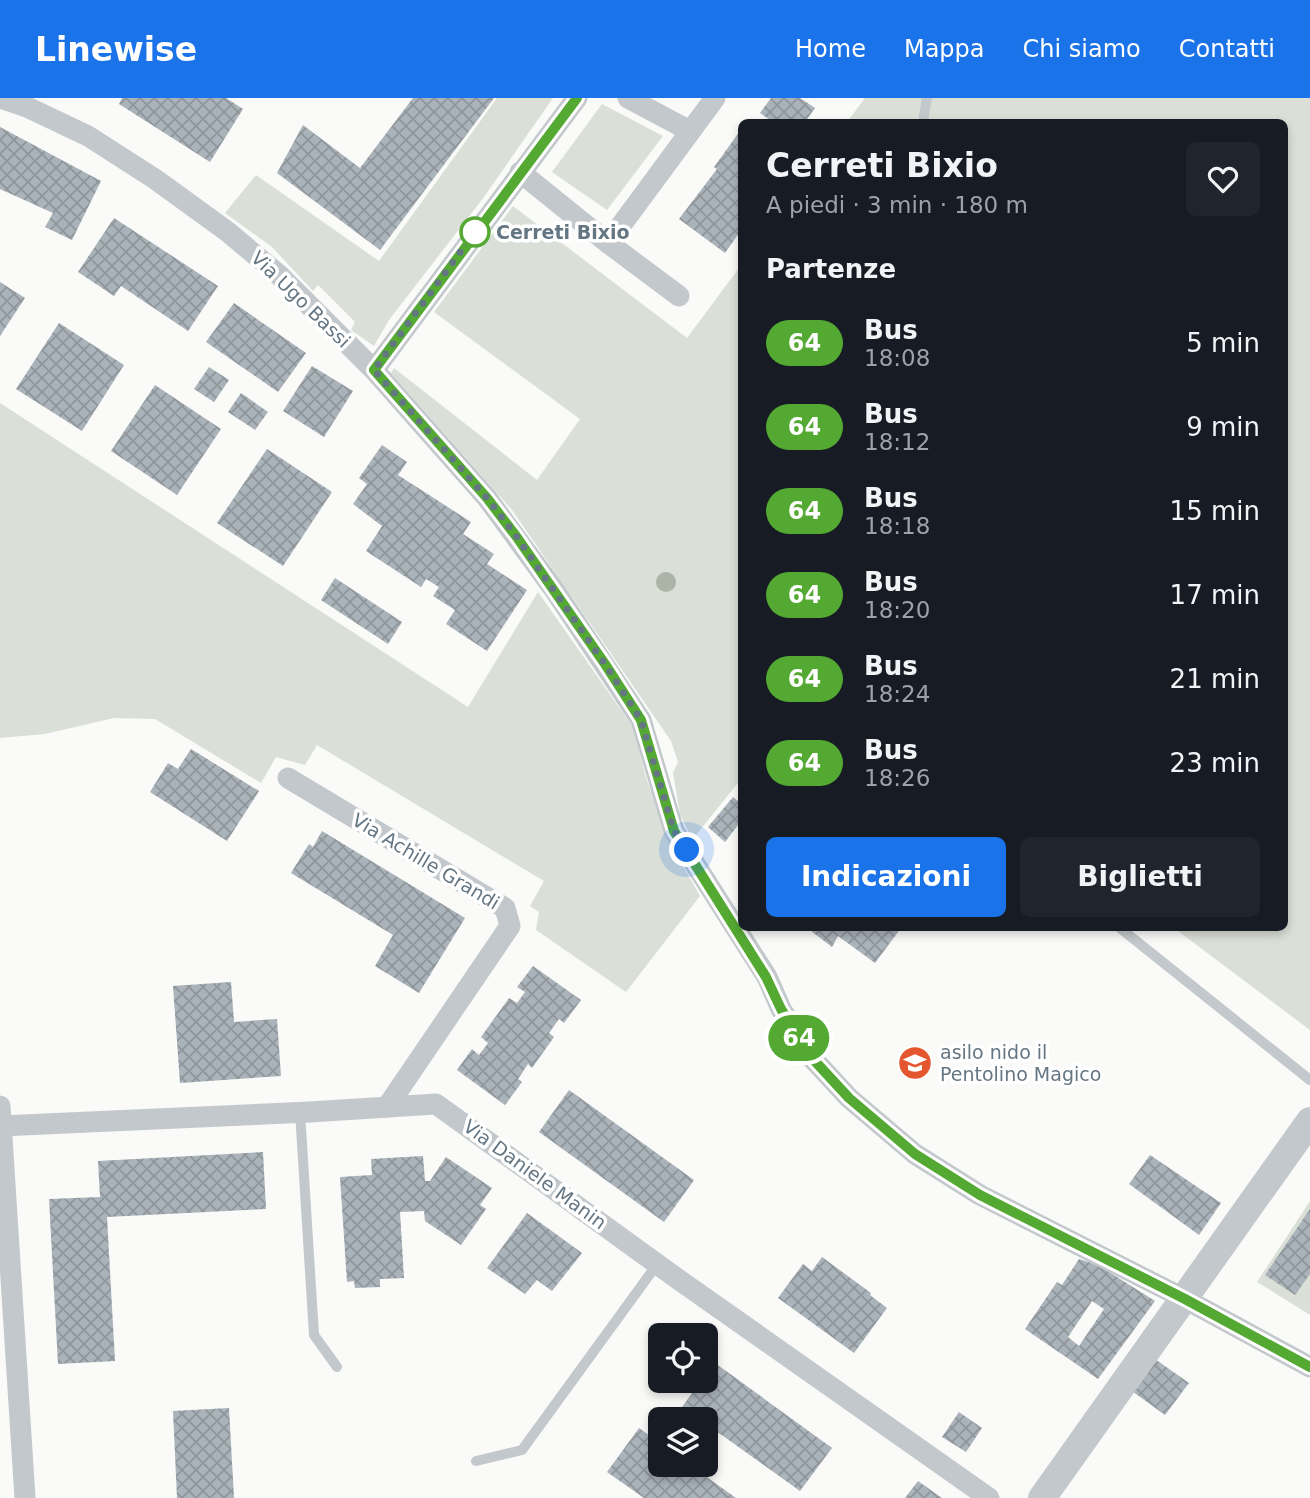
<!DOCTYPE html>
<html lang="it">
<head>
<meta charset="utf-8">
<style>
  body { margin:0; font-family:"DejaVu Sans",sans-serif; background:#20242c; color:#f1f3f6; height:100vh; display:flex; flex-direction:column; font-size:26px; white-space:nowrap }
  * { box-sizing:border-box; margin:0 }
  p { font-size:23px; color:#9ea1a6 }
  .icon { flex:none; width:38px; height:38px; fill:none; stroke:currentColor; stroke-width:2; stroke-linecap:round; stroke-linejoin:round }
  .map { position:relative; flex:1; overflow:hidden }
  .panel { position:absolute; left:738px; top:21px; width:550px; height:812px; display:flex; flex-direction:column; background:#171b24; border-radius:10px; box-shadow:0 4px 10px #0003 }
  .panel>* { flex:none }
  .badge { padding:0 14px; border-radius:23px; font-size:24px; line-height:46px }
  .buttons { position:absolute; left:648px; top:1225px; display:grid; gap:14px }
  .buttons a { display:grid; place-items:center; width:70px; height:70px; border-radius:10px; background:#171b24; box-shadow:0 4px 10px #0003; font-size:35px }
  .you { position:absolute; width:35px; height:35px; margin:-18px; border:5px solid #fff; border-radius:50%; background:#1a73e8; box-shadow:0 0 0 10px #1a73e833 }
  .map>.badge { position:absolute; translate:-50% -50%; box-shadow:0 0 0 4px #fff }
  h2 { padding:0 28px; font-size:26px; line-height:63px }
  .round { display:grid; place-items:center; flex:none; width:74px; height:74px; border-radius:10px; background:#20242c }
  .head { display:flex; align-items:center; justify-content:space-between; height:119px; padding:0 28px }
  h1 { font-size:33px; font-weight:700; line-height:52px }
  .cta { display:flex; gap:14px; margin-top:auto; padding:14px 28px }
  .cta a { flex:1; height:80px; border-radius:10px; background:#1a73e8; color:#fff; font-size:28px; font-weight:700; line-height:80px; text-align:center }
  .cta a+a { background:#20242c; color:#f1f3f6 }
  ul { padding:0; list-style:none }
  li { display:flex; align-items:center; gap:21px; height:84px; padding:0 28px }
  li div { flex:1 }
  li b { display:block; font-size:26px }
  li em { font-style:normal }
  li .badge { min-width:77px; font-weight:700; text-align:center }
  header { display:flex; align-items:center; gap:42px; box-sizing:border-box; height:98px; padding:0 35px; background:#1a73e8; color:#fff }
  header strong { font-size:33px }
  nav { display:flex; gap:38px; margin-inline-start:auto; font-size:24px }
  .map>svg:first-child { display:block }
  .green { fill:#dadfd7 }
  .building { fill:url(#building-cross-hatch); fill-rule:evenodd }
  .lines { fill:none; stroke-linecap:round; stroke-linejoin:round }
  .service { stroke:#c3c8cc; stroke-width:10 }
  .minor { stroke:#c3c8cc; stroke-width:21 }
  .tertiary { stroke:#c3c8cc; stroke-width:28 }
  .tree { fill:#aab4a7 }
  .line-casing { stroke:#fff; stroke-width:16 }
  .line { stroke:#54a932; stroke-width:10 }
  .walk { stroke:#657683; stroke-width:7; stroke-dasharray:0 12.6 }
  .stop-dot { fill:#fff; stroke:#54a932; stroke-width:3.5 }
  .labels { text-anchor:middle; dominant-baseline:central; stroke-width:7; stroke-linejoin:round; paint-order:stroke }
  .stop-label { font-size:19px; font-weight:bold; fill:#657683; stroke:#fff; text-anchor:start }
  .street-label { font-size:19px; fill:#657683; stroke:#fff }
  .poi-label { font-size:19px; fill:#657683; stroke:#fff; text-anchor:start }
</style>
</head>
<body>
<header>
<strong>Linewise</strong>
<nav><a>Home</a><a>Mappa</a><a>Chi siamo</a><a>Contatti</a></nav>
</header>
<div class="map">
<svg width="1310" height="1400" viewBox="0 0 1310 1400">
  <defs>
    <pattern id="building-cross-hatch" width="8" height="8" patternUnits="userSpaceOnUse" patternTransform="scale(1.75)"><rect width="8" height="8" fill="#aab3b9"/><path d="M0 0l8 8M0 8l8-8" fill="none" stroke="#8e969c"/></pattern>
  </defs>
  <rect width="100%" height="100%" fill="#fafaf8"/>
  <g class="green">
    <polygon points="497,0 553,0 484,99 389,222 374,248 351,232 355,224 318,187 313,193 272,149 225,115 256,77 379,163"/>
    <polygon points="865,0 1310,0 1310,932 1174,830 1284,830 1284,24 847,24"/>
    <polygon points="602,6 663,38 607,112 552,74"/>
    <polygon points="513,108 687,240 742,166 742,680 692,742 680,716 673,675 678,664 671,643 512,412 391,275 394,270 537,382 580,321 434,214"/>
    <polygon points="0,305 468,609 538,494 633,629 646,679 668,741 700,798 626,894 536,832 539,814 530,808 544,783 317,647 305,667 276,659 261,685 155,621 114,620 45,636 0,640"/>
    <polygon points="1310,1103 1310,1217 1257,1184"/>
  </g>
  <g class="building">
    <polygon points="122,0 226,0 243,11 210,64 119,6"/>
    <polygon points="413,0 494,0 380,152 277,75 303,27 360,70"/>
    <polygon points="771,0 800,0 815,10 805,24 773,24 760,15"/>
    <polygon points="0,29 101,83 72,142 45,129 53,115 0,91"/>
    <polygon points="740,33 742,34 742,131 725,155 679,121 717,71 714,69"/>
    <polygon points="114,120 218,188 188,233 121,188 114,198 78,174"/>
    <polygon points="0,184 25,200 0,238"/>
    <polygon points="234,205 306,255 278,294 206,244"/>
    <polygon points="59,225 124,267 82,333 16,291"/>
    <polygon points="312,268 353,293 324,339 283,313"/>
    <polygon points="209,269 229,282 214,304 194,291"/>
    <polygon points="155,287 221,331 177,397 111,353"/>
    <polygon points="241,295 268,314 255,332 228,314"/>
    <polygon points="382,347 407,364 398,377 471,424 463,436 494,456 487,466 527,492 487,553 446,526 455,512 433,498 439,489 426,481 421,489 366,453 382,428 353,406 367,386 359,380"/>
    <polygon points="267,351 332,394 283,468 217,425"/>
    <polygon points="335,480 402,524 388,546 321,502"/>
    <polygon points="191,651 259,693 227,743 150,694 168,665 178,671"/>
    <polygon points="733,699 742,706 742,722 725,744 708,729"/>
    <polygon points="322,733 465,820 419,895 375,868 393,837 291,775 309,746 313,749"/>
    <polygon points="807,830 901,830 875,865 838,838 832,849"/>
    <polygon points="533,868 581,902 564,925 559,921 549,935 554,939 532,970 528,966 518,981 522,984 505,1007 457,972 472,951 479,957 488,945 481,939 509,900 517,905 525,894 517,889"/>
    <polygon points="231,884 234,924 277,921 281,978 180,985 173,888"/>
    <polygon points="569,992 694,1082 664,1124 539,1034"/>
    <polygon points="263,1054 266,1111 107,1119 115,1263 58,1266 49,1101 100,1099 98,1063"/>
    <polygon points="1150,1057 1221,1105 1199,1137 1129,1086"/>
    <polygon points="423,1058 425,1083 430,1083 446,1059 492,1090 480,1107 486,1111 461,1147 425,1123 424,1113 400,1114 404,1180 380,1181 380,1189 355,1190 354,1183 347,1184 340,1079 372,1077 371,1061"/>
    <polygon points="1310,1111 1310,1176 1295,1197 1265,1177"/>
    <polygon points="527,1115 582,1155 552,1193 537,1182 525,1196 487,1170"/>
    <polygon points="822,1159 871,1195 870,1197 887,1210 854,1255 778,1200 803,1166 812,1173"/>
    <path d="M1079,1161L1098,1167L1155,1203L1098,1281L1025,1231L1057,1184L1062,1187ZM1092,1203L1104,1211L1079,1248L1068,1239Z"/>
    <polygon points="1155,1261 1189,1285 1165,1317 1132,1293"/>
    <polygon points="715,1265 832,1350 800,1393 705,1325 705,1321 700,1321 682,1309 701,1283 705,1283 705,1277"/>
    <polygon points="229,1310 234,1400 177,1400 173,1313"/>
    <polygon points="959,1314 982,1330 966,1354 942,1339"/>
    <polygon points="639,1330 660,1345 660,1367 690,1367 736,1400 644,1400 607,1374"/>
    <polygon points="918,1383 942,1400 905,1400"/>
  </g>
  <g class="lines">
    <g class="service">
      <polyline points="923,24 927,0"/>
      <polyline points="1120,830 1310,982"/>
      <polyline points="300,1014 314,1237 337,1269"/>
      <polyline points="476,1363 522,1352 658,1165"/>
    </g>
    <g class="minor">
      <polyline points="0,0 27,9 88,38 155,81 228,134 278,176 374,272 487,400 553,490 641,622 674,733 767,879 781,911 812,960 849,1000 915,1056 980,1097 1185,1201 1310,1269"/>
      <polyline points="628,0 690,33"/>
      <polyline points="520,74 608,145 679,198"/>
      <polyline points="608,145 715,0"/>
      <polyline points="374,272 577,0"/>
      <polyline points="288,680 505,810 510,828 387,1009"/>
      <polyline points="0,1008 25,1400"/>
      <polyline points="0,1028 310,1014 436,1006 682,1184 989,1400"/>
    </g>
    <polyline class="tertiary" points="1042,1400 1310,1023"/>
  </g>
  <circle class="tree" cx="666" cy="484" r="10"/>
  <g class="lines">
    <g class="line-casing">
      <polyline id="line" points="577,0 374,272 487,400 516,438 605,566 641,622 674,733 766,879 781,911 812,960 849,1000 915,1056 980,1097 1185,1201 1310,1269"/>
    </g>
    <use href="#line" class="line"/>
    <polyline class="walk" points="475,134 374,272 487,400 516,438 605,566 641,622 674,733 687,752"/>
  </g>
  <defs>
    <g id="school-disc" transform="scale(1.75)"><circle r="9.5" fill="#e4572e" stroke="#fff"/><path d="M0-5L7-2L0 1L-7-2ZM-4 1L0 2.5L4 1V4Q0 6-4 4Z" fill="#fff"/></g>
  </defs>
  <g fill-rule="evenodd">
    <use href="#school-disc" x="915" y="965"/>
  </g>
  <circle class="stop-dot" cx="475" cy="134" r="14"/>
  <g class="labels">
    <g class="stop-label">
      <text x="496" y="134">Cerreti Bixio</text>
    </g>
    <g class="street-label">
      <text transform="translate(301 201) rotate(44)">Via Ugo Bassi</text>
      <text transform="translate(426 763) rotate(31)">Via Achille Grandi</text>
      <text transform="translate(535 1076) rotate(36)">Via Daniele Manin</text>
    </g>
    <g class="poi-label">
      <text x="940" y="954">asilo nido il<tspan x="940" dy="22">Pentolino Magico</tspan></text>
    </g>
  </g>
</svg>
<div class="buttons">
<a><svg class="icon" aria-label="locate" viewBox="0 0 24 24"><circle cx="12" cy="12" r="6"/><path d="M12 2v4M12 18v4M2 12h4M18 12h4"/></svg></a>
<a><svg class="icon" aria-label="layers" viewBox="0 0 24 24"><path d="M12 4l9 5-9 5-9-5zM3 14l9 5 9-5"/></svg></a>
</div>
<div class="you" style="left:687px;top:752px"></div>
<b class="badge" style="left:799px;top:940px;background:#54a932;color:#fff">64</b>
<section class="panel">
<div class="head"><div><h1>Cerreti Bixio</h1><p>A piedi · 3 min · 180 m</p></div><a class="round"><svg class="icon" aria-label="heart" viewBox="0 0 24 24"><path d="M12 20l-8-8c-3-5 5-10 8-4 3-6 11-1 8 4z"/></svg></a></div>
<h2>Partenze</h2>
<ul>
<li><span class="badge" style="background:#54a932;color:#fff">64</span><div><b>Bus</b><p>18:08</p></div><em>5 min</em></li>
<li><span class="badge" style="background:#54a932;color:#fff">64</span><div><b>Bus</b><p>18:12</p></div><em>9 min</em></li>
<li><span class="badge" style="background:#54a932;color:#fff">64</span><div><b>Bus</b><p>18:18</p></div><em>15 min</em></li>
<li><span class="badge" style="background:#54a932;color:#fff">64</span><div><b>Bus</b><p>18:20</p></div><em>17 min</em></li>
<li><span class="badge" style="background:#54a932;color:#fff">64</span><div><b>Bus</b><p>18:24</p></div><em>21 min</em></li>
<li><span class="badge" style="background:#54a932;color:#fff">64</span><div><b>Bus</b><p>18:26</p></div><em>23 min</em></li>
</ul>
<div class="cta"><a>Indicazioni</a><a>Biglietti</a></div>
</section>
</div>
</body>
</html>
